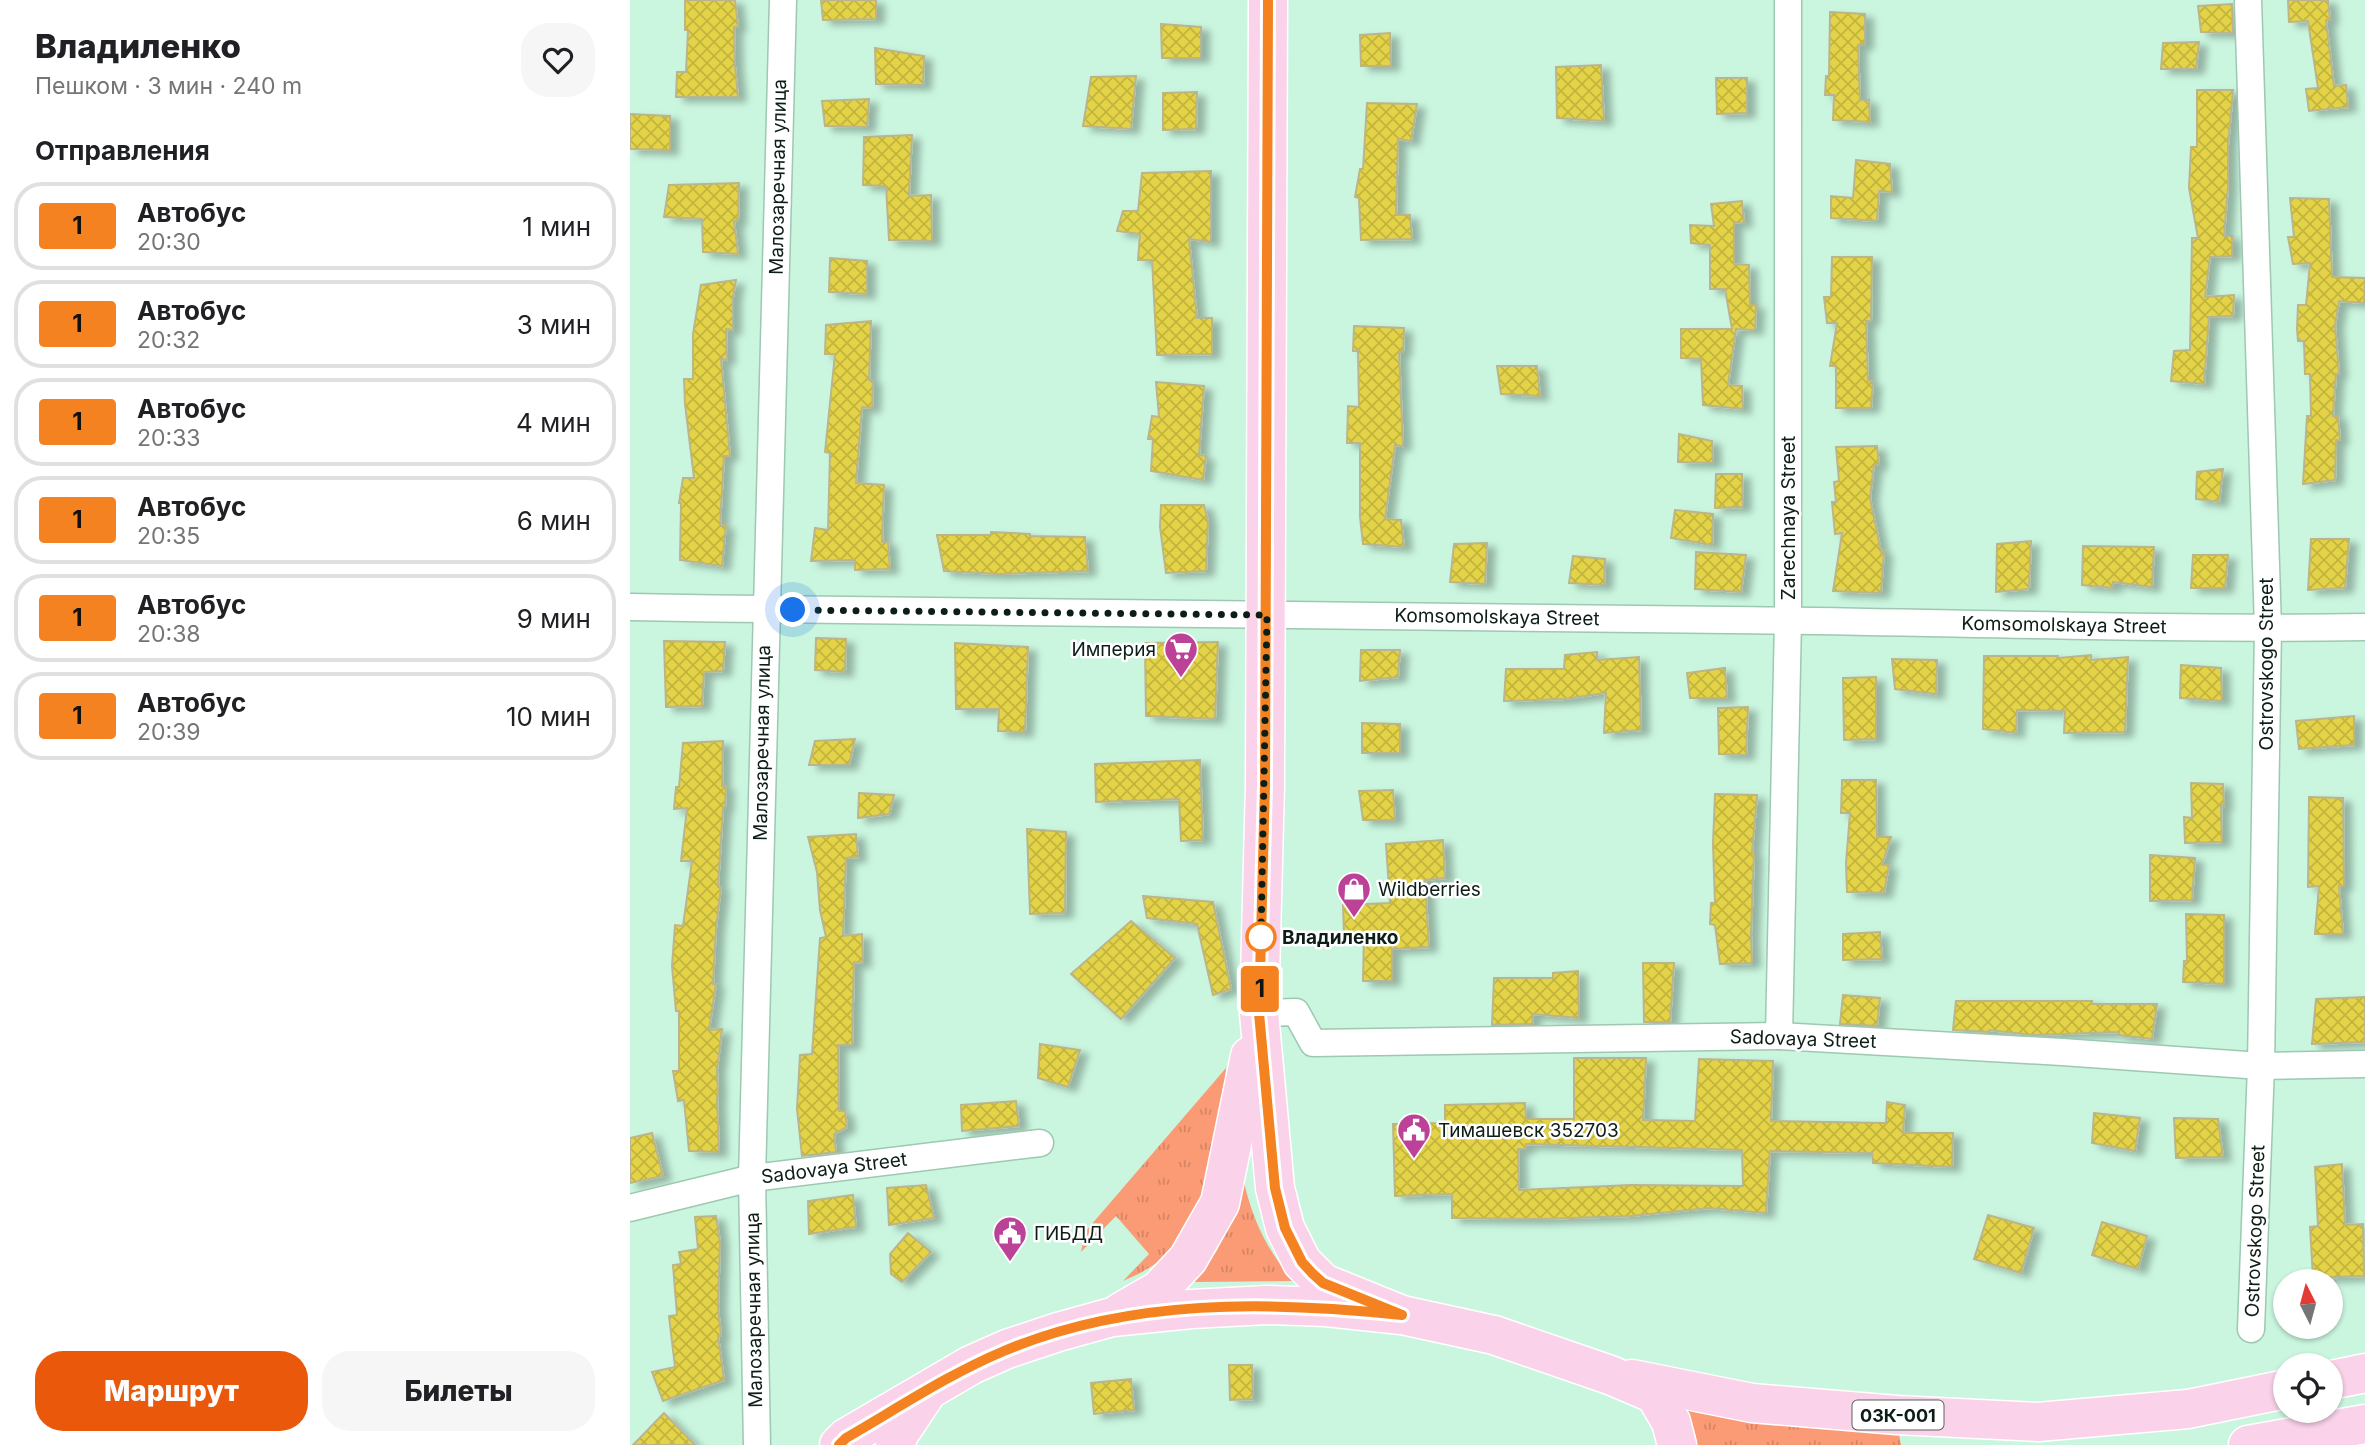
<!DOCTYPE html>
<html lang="ru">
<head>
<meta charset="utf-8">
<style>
  body { margin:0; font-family:Inter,sans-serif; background:#f6f6f6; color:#202124; height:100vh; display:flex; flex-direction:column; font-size:26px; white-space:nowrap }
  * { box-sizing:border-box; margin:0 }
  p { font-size:23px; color:#757577 }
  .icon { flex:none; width:38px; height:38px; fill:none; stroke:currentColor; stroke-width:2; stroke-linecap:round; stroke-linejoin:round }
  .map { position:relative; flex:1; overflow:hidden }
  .panel { display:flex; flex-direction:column; background:#fff; width:630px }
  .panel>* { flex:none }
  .badge { padding:0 14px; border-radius:5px; font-size:24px; line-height:46px }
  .needle { width:46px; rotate:354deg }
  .controls { position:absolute; left:1643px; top:1269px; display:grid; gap:14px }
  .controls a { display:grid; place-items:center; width:70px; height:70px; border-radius:50%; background:#fff; box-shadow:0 2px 5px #0004; font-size:35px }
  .you { position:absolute; width:35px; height:35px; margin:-18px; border:5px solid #fff; border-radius:50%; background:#1a73e8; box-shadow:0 0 0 10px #1a73e833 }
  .map>.badge { position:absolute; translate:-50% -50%; box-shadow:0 0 0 4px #fff }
  h2 { padding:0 35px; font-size:26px; line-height:63px }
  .round { display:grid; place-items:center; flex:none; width:74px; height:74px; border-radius:28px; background:#f6f6f6 }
  .head { display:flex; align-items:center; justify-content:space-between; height:119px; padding:0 35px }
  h1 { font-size:33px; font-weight:800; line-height:52px }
  .action { display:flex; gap:14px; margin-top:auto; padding:14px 35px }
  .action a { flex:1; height:80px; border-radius:28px; background:#ea580c; color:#fff; font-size:28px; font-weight:800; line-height:80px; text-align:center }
  .action a+a { background:#f6f6f6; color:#202124 }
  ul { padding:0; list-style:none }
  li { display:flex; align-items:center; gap:21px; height:88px; margin:0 14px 10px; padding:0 21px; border:4px solid #e0e0e0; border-radius:28px }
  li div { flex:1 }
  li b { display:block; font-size:26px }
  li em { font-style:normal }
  li .badge { min-width:77px; font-weight:700; text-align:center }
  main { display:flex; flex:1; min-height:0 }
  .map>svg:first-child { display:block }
  .grass { fill:url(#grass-tufts) }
  .building { fill:url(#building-cross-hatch); stroke:#bab58c; stroke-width:2; fill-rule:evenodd; filter:url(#shadow) }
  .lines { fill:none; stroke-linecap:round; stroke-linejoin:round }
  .minor-casing { stroke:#9dc8b1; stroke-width:29 }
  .primary-casing { stroke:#fff; stroke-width:41 }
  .minor { stroke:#fff; stroke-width:26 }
  .primary { stroke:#fad2ea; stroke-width:38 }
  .line-casing { stroke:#fff; stroke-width:16 }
  .line { stroke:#f58220; stroke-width:10 }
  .walk { stroke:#0d1e16; stroke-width:7; stroke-dasharray:0 12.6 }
  .stop-dot { fill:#fff; stroke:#f58220; stroke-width:3.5 }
  .labels { text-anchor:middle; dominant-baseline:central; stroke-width:5; stroke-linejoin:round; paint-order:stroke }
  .shield { fill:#fff; stroke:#56625c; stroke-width:2 }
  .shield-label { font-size:18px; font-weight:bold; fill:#0d1e16 }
  .street-label { font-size:19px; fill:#0d1e16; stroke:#fff }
  .poi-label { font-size:19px; fill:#0d1e16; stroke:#fff; text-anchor:start }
  .stop-label { font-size:19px; font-weight:bold; fill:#0d1e16; stroke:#fff; text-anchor:start }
</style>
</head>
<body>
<main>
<section class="panel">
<div class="head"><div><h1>Владиленко</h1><p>Пешком · 3 мин · 240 m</p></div><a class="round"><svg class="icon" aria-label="heart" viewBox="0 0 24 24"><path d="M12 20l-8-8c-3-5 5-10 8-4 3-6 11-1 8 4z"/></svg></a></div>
<h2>Отправления</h2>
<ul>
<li><span class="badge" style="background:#f58220;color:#111">1</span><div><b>Автобус</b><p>20:30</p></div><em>1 мин</em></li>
<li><span class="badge" style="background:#f58220;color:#111">1</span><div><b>Автобус</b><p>20:32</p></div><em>3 мин</em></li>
<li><span class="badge" style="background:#f58220;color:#111">1</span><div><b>Автобус</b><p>20:33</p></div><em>4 мин</em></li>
<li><span class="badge" style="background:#f58220;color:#111">1</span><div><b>Автобус</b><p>20:35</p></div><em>6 мин</em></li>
<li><span class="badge" style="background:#f58220;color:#111">1</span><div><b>Автобус</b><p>20:38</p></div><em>9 мин</em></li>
<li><span class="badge" style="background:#f58220;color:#111">1</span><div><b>Автобус</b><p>20:39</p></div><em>10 мин</em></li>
</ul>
<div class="action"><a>Маршрут</a><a>Билеты</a></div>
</section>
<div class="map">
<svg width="1735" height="1445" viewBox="0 0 1735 1445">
  <defs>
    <pattern id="grass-tufts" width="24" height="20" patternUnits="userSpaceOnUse" patternTransform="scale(1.75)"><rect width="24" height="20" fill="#fb9b75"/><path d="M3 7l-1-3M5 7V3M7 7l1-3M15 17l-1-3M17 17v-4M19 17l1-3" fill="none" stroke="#d68564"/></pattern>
    <pattern id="building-cross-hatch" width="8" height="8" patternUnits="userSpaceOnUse" patternTransform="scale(1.75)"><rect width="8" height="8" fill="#e4d347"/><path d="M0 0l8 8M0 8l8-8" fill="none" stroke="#c2b53d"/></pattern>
    <filter id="shadow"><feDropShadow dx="8" dy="4.5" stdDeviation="3.5" flood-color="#0004"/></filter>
  </defs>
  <rect width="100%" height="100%" fill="#caf6df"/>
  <g class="grass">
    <path d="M596,1068C595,1087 596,1108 592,1128C586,1162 562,1233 535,1256C523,1267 509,1274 493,1281L519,1254L486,1216L451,1252L455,1232Z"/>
    <path d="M613,1179C624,1223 635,1246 663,1281L562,1282L586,1252L603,1217Z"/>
    <polygon points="1040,1404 1265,1428 1269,1434 1271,1445 1055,1445"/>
  </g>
  <g class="building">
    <polygon points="55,0 105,0 108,27 104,27 105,66 108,97 46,97 47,72 56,72 58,30 55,30"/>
    <polygon points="191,0 246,0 246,19 193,20"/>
    <polygon points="1658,0 1698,0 1700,20 1696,20 1704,86 1716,85 1718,107 1679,111 1676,89 1688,88 1678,21 1659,22"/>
    <polygon points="1602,4 1603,33 1571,32 1568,6"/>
    <polygon points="1200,12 1235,14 1235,45 1228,45 1230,100 1239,100 1240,122 1203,120 1204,95 1195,95 1196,76 1199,76"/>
    <polygon points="531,24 571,27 571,58 532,58"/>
    <polygon points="760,33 761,66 731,66 730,35"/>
    <polygon points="1569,42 1566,69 1531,69 1533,43"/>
    <polygon points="245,48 294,56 293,85 246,84"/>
    <polygon points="971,65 974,121 927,118 926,67"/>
    <polygon points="506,76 501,129 453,126 461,77"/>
    <polygon points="1086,78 1117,78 1117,113 1087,114"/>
    <polygon points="1567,90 1603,90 1598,146 1598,186 1594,236 1602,236 1602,256 1580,257 1575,297 1604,295 1603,316 1579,317 1574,384 1541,381 1544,351 1560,350 1562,238 1568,238 1559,188 1561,147 1567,147"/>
    <polygon points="567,92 566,129 533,130 533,93"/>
    <polygon points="239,99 237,127 195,126 192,101"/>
    <polygon points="737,103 787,104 781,141 768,139 766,215 780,215 782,239 731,240 729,198 725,197 730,169 733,169"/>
    <polygon points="0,114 40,116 40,150 0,149"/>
    <polygon points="282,135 279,196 301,195 302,241 259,240 256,186 233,185 234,137"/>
    <polygon points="1226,160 1260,164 1262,192 1249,191 1247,221 1201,218 1201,196 1223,198"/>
    <polygon points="581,171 581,242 559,239 567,318 582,318 582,354 527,355 522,260 508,260 510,234 487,231 493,211 508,211 512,173"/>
    <polygon points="109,183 108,221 104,221 108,254 73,252 72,219 34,217 39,185"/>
    <polygon points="1660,198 1699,199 1702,277 1735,278 1734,303 1709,301 1705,325 1709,374 1706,374 1703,416 1708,416 1710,440 1706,440 1705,480 1673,484 1677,416 1681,416 1680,374 1675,374 1674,341 1668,341 1667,329 1668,305 1676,305 1680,263 1663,264 1658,237 1664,237"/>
    <polygon points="1112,201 1114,223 1104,222 1104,264 1119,265 1120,305 1126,305 1125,330 1106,329 1098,385 1112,386 1113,409 1073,405 1071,359 1051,358 1051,329 1102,329 1095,289 1080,289 1080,245 1061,243 1060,225 1084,226 1081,204"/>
    <polygon points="1202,257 1242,257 1241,321 1236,321 1238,381 1243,382 1241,408 1206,408 1206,366 1200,366 1207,323 1197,323 1194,297 1201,297"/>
    <polygon points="200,258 237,261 237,294 199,292"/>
    <polygon points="106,280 103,297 103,330 96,329 97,360 91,359 100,456 94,456 90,526 96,525 92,566 50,560 51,503 49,503 53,478 64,478 55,404 54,379 63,379 63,334 71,285"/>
    <polygon points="241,321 239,380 243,380 242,408 232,407 226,483 254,485 252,542 258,542 260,569 225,570 225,560 181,561 185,528 198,530 200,453 195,452 205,354 195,354 196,325"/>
    <polygon points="724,326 774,328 773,352 769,352 773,446 765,445 755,519 771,520 774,547 733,544 730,517 730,443 717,443 718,406 729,407 728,351 723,351"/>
    <polygon points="867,366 907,366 910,396 871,394"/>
    <polygon points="526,382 574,386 569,455 576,456 573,480 521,471 523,439 518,439 522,416 529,417"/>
    <polygon points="1049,434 1082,441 1083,463 1048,462"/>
    <polygon points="1247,446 1249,465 1244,465 1240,498 1251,552 1254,551 1251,593 1203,591 1212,533 1205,534 1202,502 1206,502 1204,482 1209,481 1206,447"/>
    <polygon points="1593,469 1589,502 1566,499 1567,472"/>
    <polygon points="1086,474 1112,474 1113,507 1085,508"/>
    <polygon points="531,505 574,505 578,521 576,571 536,573 530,527"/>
    <polygon points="1045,510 1083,514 1082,545 1041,538"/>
    <polygon points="361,532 400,534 400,536 455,537 458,571 368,574 314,571 307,535 361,535"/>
    <polygon points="1681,539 1719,539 1715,588 1678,590"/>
    <polygon points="1401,541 1399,589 1366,592 1367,544"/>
    <polygon points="857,543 855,584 820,582 824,544"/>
    <polygon points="1453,546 1524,547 1522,587 1483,582 1483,588 1452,585"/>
    <polygon points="1066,552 1116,555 1111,592 1065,589"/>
    <polygon points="1563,555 1598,555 1595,588 1561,588"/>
    <polygon points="943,556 975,559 974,585 939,583"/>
    <polygon points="186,638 216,639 215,672 185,670"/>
    <polygon points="34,641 95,642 93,671 74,672 72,706 36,707"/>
    <polygon points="588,642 585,719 516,716 515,643"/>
    <polygon points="325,643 398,647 395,732 368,731 369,709 326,709"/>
    <polygon points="731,650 770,650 768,677 730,681"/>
    <polygon points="967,652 967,660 1009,657 1011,730 974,733 976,693 934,699 874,701 876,669 934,669 935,655"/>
    <polygon points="1461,655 1461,660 1498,657 1495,732 1434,733 1435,711 1387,710 1386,733 1353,729 1354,656 1428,656 1428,658"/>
    <polygon points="1262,659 1307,660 1306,694 1265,689"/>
    <polygon points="1551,665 1591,668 1592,701 1550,698"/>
    <polygon points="1095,668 1097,698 1060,698 1057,673"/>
    <polygon points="1246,677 1246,739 1214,740 1213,678"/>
    <polygon points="1118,707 1116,755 1089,754 1088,708"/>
    <polygon points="1724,716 1724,745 1669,749 1666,721"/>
    <polygon points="732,723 770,724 770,753 732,753"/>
    <polygon points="225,739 219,765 179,765 185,741"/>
    <polygon points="93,741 92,786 96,786 95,808 93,808 88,887 91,887 86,928 83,984 86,984 79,1030 92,1029 87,1070 88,1096 87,1097 89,1152 59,1151 54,1100 48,1101 43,1071 49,1071 49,1011 46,1011 42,966 45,925 53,926 62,861 51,861 57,808 44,809 46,787 49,787 53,743"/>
    <polygon points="570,760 573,840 551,841 549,799 466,802 465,764"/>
    <polygon points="1212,780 1246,780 1247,837 1261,837 1252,865 1259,865 1254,893 1217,892 1216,863 1220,813 1211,813"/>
    <polygon points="1561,783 1593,784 1594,806 1591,805 1592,842 1555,843 1554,817 1562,818"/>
    <polygon points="763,790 765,820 733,820 729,791"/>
    <polygon points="229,793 264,795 259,814 228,818"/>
    <polygon points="1085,794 1127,795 1122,853 1124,853 1121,935 1122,963 1090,964 1085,925 1080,924 1081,903 1085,903 1083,844"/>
    <polygon points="1679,797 1713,798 1714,886 1709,886 1713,934 1685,934 1689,886 1678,887"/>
    <polygon points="397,829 436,832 435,913 400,914"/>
    <polygon points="226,834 228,857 216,858 213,936 232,934 233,963 224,962 222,1045 208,1045 209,1111 215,1111 217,1127 204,1134 206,1152 172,1156 167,1109 170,1055 182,1054 190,938 196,937 190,910 187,872 178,837"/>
    <polygon points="813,840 815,878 795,880 799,947 762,949 762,981 733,981 734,934 714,935 713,905 760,903 756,844"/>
    <polygon points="1520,855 1565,858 1562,900 1520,901"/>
    <polygon points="513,896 583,902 601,989 583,995 567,924 517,918"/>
    <polygon points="1556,914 1594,915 1594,984 1553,982 1554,961 1557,961"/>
    <polygon points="501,921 545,958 491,1019 441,974"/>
    <polygon points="1250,932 1252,959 1213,960 1213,934"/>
    <polygon points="1013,963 1044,963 1040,1022 1014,1022"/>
    <polygon points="948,971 949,1018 903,1014 902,1024 862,1025 864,978 923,978 923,973"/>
    <polygon points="1213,995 1250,998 1247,1026 1210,1024"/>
    <polygon points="1735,997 1735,1042 1682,1044 1686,999"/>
    <polygon points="1326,1001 1462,1001 1462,1004 1527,1004 1522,1039 1489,1035 1489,1032 1403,1035 1359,1030 1359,1032 1323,1030"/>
    <polygon points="410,1044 450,1050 438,1087 408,1078"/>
    <path d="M944,1058H1016L1013,1120L1065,1121L1069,1059L1143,1061L1141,1121L1256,1123L1257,1102L1275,1105L1273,1133H1323L1322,1167L1243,1163L1242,1153L1140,1151L1136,1213L1079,1208L1001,1216L909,1219L822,1218V1194L765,1196L763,1124L815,1123V1105L895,1103L896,1119H944ZM896,1144L1112,1150L1113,1186L1001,1185L889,1190L888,1149H896Z"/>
    <polygon points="386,1101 389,1126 332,1131 331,1105"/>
    <polygon points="1464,1113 1510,1118 1505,1151 1462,1143"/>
    <polygon points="1544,1118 1588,1119 1593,1157 1546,1158"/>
    <polygon points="22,1133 33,1176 0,1183 0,1138"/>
    <polygon points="1712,1164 1715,1225 1733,1224 1734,1276 1683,1278 1680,1227 1688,1226 1685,1167"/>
    <polygon points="296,1185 304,1218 259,1225 257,1188"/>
    <polygon points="223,1195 226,1227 179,1234 178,1201"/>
    <polygon points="1358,1215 1404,1228 1391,1273 1344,1259"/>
    <polygon points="86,1216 90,1242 88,1307 91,1336 88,1336 94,1380 33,1401 22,1372 45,1367 39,1316 47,1315 43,1265 51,1264 49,1252 68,1249 65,1217"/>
    <polygon points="1472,1222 1517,1236 1508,1269 1462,1255"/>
    <polygon points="278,1233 301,1252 272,1282 261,1274 260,1254"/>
    <polygon points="599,1365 622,1365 623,1399 600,1400"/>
    <polygon points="501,1379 504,1410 464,1414 461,1383"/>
    <polygon points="34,1413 65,1445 3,1445"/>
  </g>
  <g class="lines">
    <g class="minor-casing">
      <g id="minor">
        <polyline points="1618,0 1638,628 1631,1066 1621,1329"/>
        <path d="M0,607C366,614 732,616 1099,620C1311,622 1523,630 1735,627"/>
        <polyline points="629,1013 666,1012 683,1043 1149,1036 1432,1052 1631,1066 1735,1064"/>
        <polyline points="1149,1036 1158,620 1158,0"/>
        <polyline points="0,1208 122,1178 410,1143"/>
        <polyline points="127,1445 122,1178 153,0"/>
      </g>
    </g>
    <g class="primary-casing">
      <g id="primary">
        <polyline points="638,0 635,785 629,1013 645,1188 655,1228 672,1262 693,1283 772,1315"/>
        <polyline points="491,1312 529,1290 558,1259 590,1203 620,1056"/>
        <polyline points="1002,1379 1122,1403 1267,1415 1408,1422 1558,1409 1656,1389"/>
        <polyline points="1701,1380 1735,1373"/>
        <polyline points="209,1445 216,1438 341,1365 377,1349 428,1332 482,1317 561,1309 637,1305 696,1307 772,1315 864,1335 980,1375 1025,1394 1041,1422 1047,1445"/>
        <polyline points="265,1445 269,1434 295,1395"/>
        <polyline points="1618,1445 1735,1424"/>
      </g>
    </g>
    <use href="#minor" class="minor"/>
    <use href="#primary" class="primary"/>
  </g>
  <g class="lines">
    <g class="line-casing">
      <path id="line" d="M209,1445L216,1438C268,1408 319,1374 374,1351C500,1298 639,1301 772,1315L693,1283L682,1273L672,1262L655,1228L645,1188L629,1013L635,785L638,0"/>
    </g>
    <use href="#line" class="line"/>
    <polyline class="walk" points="163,610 637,615 631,937"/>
  </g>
  <defs>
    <g id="supermarket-pin" transform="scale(1.75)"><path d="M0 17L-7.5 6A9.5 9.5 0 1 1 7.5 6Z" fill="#bb4296" stroke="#fff"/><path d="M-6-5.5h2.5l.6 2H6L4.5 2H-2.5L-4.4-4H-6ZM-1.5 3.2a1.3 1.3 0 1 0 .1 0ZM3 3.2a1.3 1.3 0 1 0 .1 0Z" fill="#fff"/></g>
    <g id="shop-pin" transform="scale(1.75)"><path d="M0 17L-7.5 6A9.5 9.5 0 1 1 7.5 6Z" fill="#bb4296" stroke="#fff"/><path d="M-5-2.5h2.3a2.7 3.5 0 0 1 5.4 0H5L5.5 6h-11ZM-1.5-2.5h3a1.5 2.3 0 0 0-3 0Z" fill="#fff"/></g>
    <g id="civic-pin" transform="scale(1.75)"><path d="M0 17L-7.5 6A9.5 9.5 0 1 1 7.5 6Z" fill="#bb4296" stroke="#fff"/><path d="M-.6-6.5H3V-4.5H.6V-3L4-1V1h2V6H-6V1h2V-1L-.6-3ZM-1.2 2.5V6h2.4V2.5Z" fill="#fff"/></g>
  </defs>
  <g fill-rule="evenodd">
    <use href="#supermarket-pin" x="551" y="649"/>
    <use href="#shop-pin" x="724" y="889"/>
    <use href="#civic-pin" x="784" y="1130"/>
    <use href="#civic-pin" x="380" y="1233"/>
  </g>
  <circle class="stop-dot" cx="631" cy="937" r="14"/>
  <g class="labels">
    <rect class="shield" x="1222.5" y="1400.5" width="91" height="29" rx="5"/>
    <g class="shield-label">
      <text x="1268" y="1415">03К-001</text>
    </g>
    <g class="street-label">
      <text transform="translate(148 177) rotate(-89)">Малозаречная улица</text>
      <text transform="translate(1158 518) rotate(-90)">Zarechnaya Street</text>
      <text transform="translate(867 617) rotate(1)">Komsomolskaya Street</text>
      <text transform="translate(1434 625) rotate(1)">Komsomolskaya Street</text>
      <text transform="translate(1636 664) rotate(-90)">Ostrovskogo Street</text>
      <text transform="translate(132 743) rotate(-89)">Малозаречная улица</text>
      <text transform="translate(1173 1039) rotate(2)">Sadovaya Street</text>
      <text transform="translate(204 1168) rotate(-7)">Sadovaya Street</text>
      <text transform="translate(1625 1231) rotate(-88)">Ostrovskogo Street</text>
      <text transform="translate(124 1310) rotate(-91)">Малозаречная улица</text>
    </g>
    <g class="poi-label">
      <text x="526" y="649" text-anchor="end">Империя</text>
      <text x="748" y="889">Wildberries</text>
      <text x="808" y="1130">Тимашевск 352703</text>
      <text x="404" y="1233">ГИБДД</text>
    </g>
    <g class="stop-label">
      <text x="652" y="937">Владиленко</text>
    </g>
  </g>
</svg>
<div class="controls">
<a><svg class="needle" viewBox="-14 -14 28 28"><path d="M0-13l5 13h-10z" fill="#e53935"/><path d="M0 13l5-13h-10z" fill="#757577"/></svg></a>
<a><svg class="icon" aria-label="locate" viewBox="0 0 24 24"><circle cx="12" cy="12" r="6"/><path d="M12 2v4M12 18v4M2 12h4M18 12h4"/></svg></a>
</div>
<div class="you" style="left:163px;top:610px"></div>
<b class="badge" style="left:630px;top:989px;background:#f58220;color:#111">1</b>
</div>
</main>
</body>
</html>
